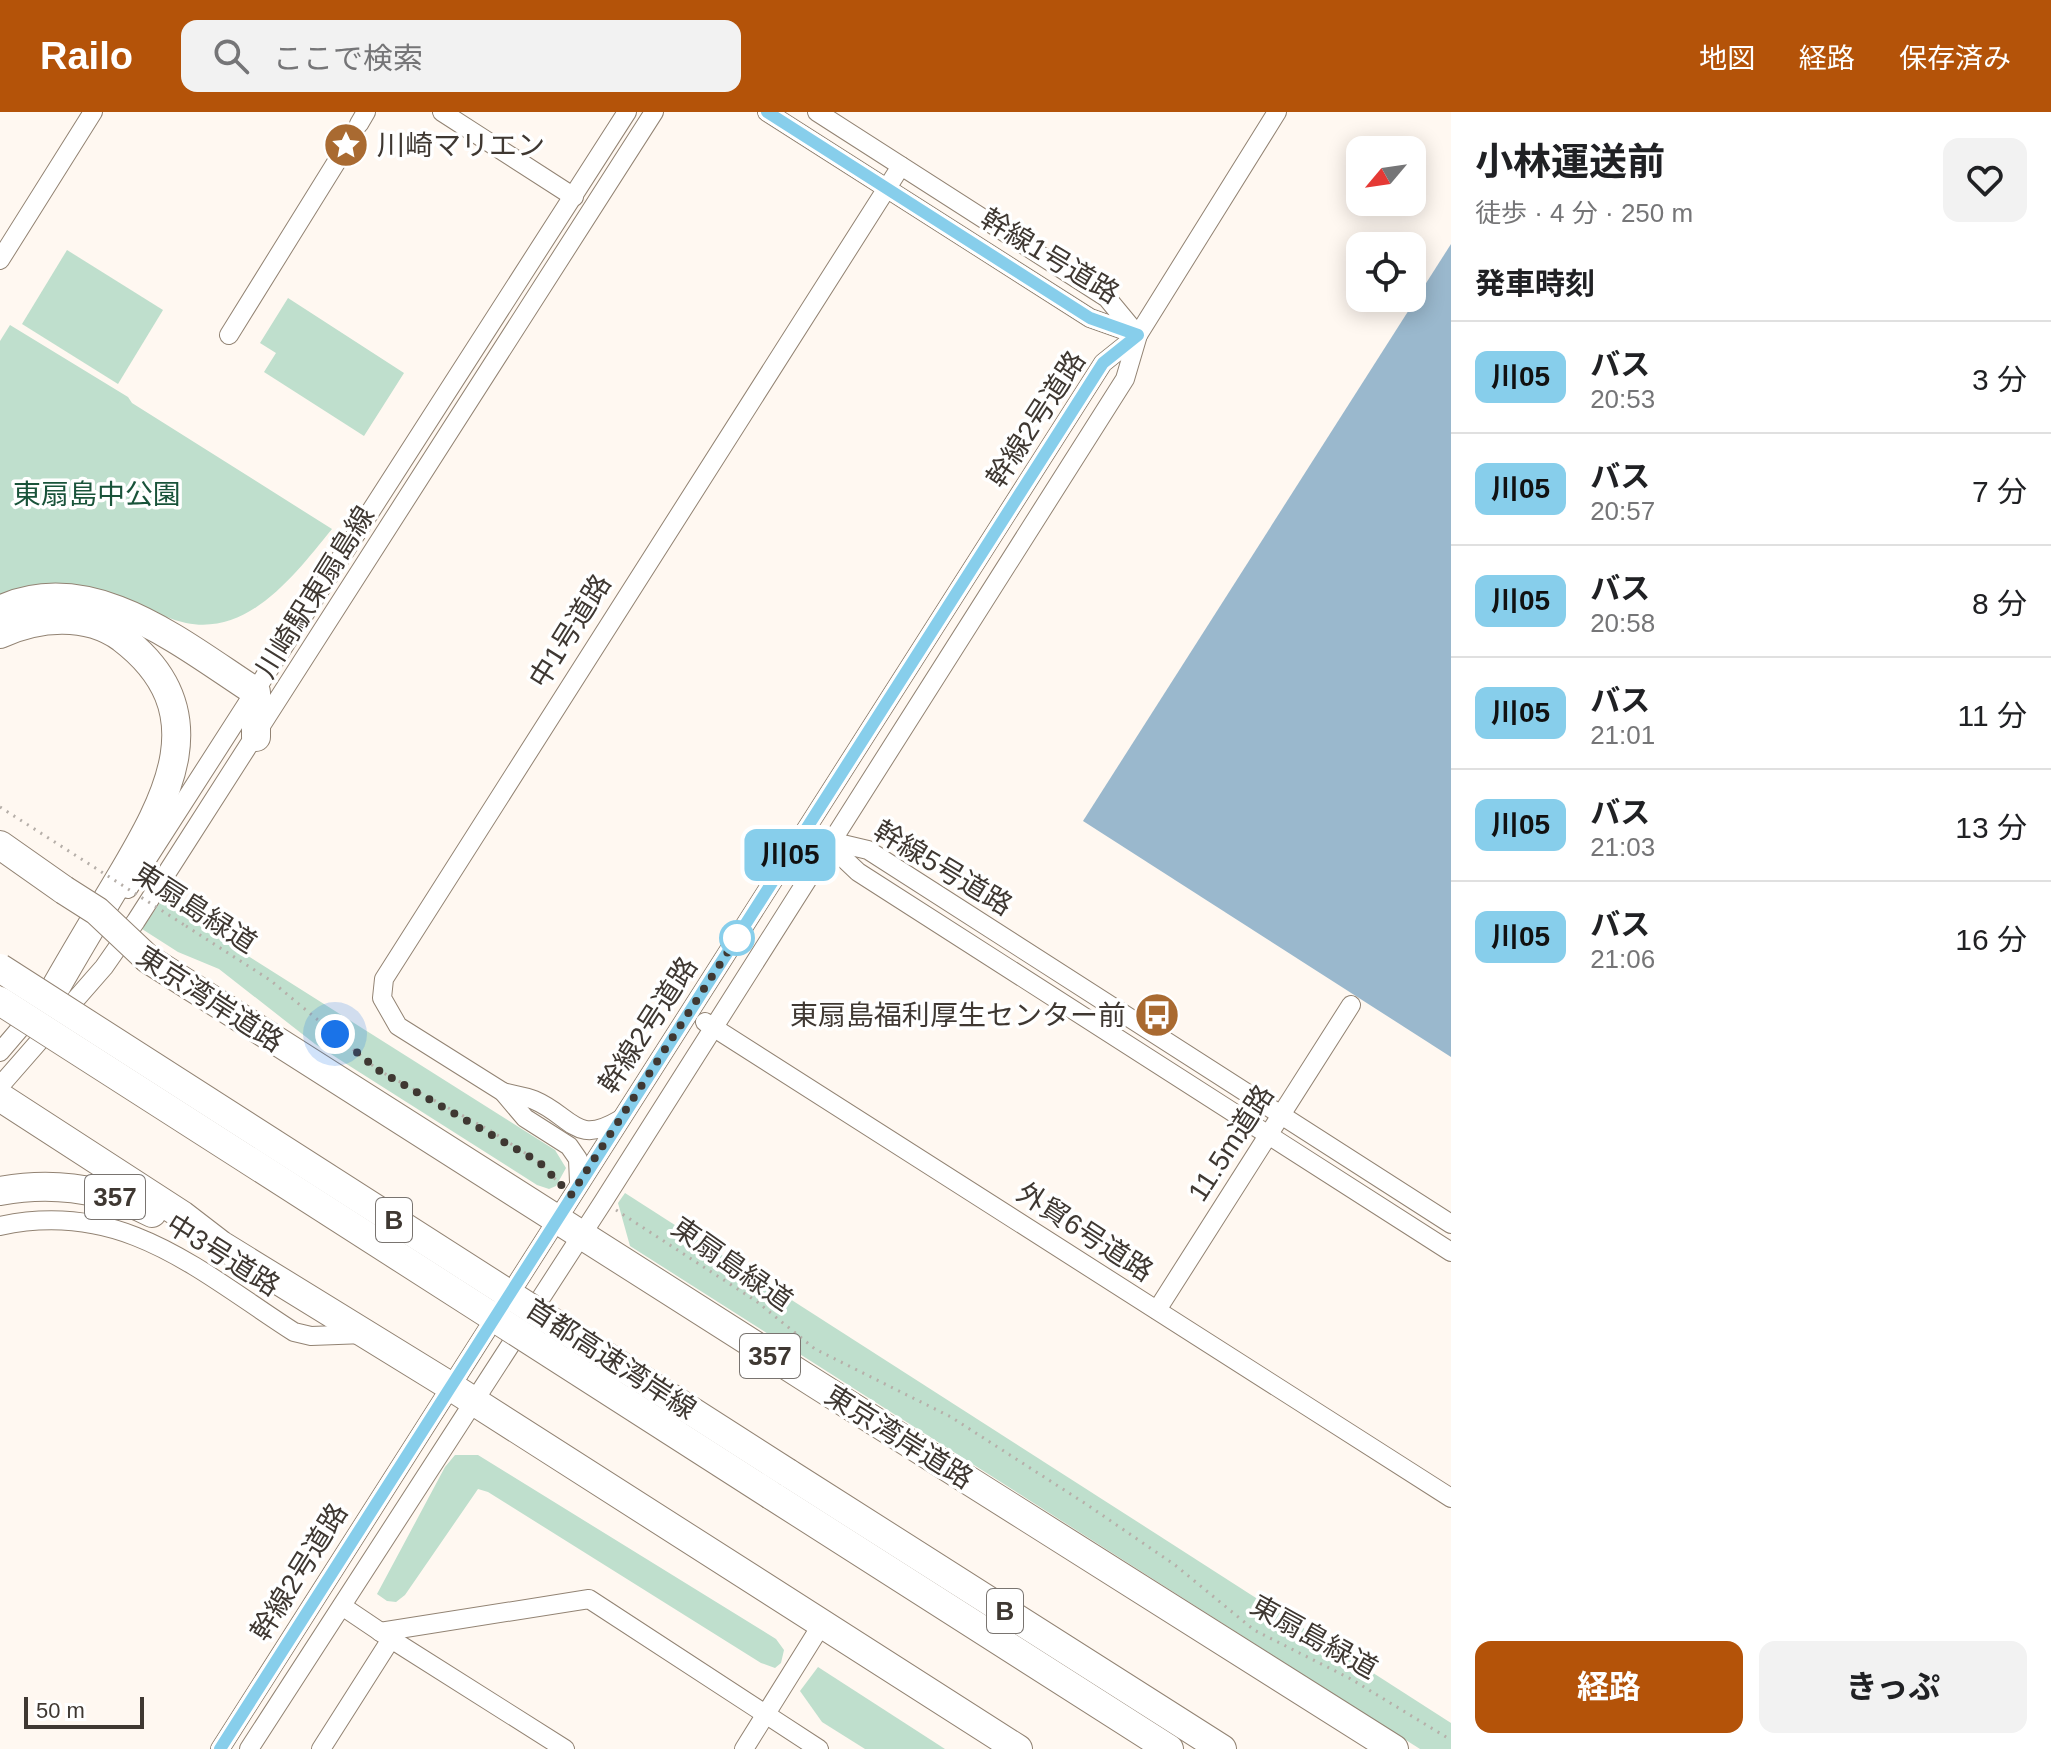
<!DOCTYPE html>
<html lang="ja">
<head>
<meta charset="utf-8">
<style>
  body { margin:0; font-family:Arial,"Noto Sans JP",sans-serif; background:#f2f2f2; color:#202124; height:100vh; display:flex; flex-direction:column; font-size:30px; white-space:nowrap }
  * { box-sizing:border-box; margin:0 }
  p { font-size:26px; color:#757577 }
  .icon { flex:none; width:44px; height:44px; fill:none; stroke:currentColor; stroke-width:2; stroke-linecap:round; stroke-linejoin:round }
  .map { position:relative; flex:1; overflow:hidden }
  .sheet { display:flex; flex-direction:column; background:#fff; width:600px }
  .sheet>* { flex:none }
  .badge { padding:0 16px; border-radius:12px; font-size:28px; line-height:52px }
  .needle { width:52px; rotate:241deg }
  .tools { position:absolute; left:1346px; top:24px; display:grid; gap:16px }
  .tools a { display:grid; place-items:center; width:80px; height:80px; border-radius:16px; background:#fff; box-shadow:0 4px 20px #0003; font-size:40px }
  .scale { position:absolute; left:24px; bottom:20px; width:120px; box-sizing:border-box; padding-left:8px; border:4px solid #3f3832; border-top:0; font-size:22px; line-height:28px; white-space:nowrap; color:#3f3832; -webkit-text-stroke:6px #fff; paint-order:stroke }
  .you { position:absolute; width:40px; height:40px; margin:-20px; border:6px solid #fff; border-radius:50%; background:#1a73e8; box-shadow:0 0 0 12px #1a73e833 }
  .map>.badge { position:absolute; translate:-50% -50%; box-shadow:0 0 0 4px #fff }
  h2 { padding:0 24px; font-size:30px; line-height:72px }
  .round { display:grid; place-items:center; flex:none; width:84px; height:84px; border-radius:16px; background:#f2f2f2 }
  .overview { display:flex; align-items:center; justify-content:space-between; height:136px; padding:0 24px }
  h1 { font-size:38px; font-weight:700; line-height:60px }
  .cta { display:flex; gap:16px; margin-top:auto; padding:16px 24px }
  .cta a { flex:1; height:92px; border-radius:16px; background:#b45309; color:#fff; font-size:32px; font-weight:700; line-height:92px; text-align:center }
  .cta a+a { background:#f2f2f2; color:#202124 }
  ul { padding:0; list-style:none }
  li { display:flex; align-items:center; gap:24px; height:112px; padding:0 24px; border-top:2px solid #e0e0e0 }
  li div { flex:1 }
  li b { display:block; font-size:30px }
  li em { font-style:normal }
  li .badge { min-width:88px; font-weight:700; text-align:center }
  header { display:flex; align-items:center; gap:48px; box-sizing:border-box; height:112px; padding:0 40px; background:#b45309; color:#fff }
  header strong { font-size:38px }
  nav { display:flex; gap:44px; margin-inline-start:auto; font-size:28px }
  .search { width:560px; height:72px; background:#f2f2f2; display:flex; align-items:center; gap:20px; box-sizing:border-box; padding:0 28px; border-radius:16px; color:#757577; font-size:30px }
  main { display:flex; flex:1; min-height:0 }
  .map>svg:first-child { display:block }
  .green { fill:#bfdfcd }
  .water { fill:#9ab8cd }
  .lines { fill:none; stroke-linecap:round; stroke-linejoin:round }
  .minor-tunnel { stroke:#d9d2cb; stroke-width:18; stroke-dasharray:18 9; stroke-linecap:butt }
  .minor-casing { stroke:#928373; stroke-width:20 }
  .highway-casing { stroke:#928373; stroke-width:30 }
  .path { stroke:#b6afa9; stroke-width:3; stroke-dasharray:2 6; stroke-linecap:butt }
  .minor { stroke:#fff; stroke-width:18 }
  .highway { stroke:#fff; stroke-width:28 }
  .highway-bridge-casing { stroke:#928373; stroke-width:30; stroke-linecap:butt }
  .path-bridge { stroke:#b6afa9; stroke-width:3; stroke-dasharray:2 6; stroke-linecap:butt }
  .highway-bridge { stroke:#fff; stroke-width:28 }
  .line-casing { stroke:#fff; stroke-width:18 }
  .line { stroke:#87ceeb; stroke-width:12 }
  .walk { stroke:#3f3832; stroke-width:8; stroke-dasharray:0 14.4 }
  .stop-dot { fill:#fff; stroke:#87ceeb; stroke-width:4 }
  .labels { text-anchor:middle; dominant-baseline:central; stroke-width:7; stroke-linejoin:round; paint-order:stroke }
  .shield { fill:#fff; stroke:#797470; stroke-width:2 }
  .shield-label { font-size:26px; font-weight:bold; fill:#3f3832 }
  .poi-label { font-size:28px; fill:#3f3832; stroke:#fff; text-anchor:start }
  .street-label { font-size:28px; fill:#3f3832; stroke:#fff }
  .park-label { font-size:28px; fill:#19533a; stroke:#fff }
</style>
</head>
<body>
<header>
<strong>Railo</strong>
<div class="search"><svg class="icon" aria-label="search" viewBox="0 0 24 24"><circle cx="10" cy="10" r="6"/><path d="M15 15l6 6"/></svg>ここで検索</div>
<nav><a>地図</a><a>経路</a><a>保存済み</a></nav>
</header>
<main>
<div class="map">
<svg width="1451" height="1637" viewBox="0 0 1451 1637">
  <rect width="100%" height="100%" fill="#fff8f1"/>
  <g class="green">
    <polygon points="67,138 163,198 118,272 22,212"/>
    <polygon points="288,186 404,261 364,324 264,260 276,241 260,231"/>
    <path d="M10,213L128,285L132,291L332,417C296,461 250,524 186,511C158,505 132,487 105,480C82,475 26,484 0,485V229Z"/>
    <polygon points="161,789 555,1038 566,1056 556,1074 549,1077 537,1073 315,932 219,857 178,840 142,817"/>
    <polygon points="625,1081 1451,1611 1451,1637 1420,1637 630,1134 618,1091"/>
    <polygon points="455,1343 478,1343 776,1527 784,1538 781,1551 775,1556 761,1551 488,1380 478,1377 405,1483 396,1490 387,1489 377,1482 445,1355"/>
    <polygon points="818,1555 945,1637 865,1637 822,1610 800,1579"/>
  </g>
  <polygon class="water" points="1451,132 1451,945 1083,709"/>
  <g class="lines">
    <polyline class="minor-tunnel" points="342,41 359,12"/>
    <g class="minor-casing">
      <g id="minor">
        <polyline points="442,0 574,85"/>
        <polyline points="767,0 1090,206 1138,223"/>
        <polyline points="817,0 1107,186 1136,221"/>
        <polyline points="359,12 366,0"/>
        <polyline points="0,148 93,0"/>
        <polyline points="229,223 342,41"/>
        <polyline points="820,724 858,760 1451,1140"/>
        <polyline points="830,729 868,738 1451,1112"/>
        <polyline points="128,777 627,0"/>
        <polyline points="705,910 1451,1386"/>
        <polyline points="0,940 35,899"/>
        <polyline points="0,974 104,855 136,809 654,0"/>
        <path d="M503,980C513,983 525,984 534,988C572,1004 575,1034 619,1008"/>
        <polyline points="579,1070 578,1047 569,1034 525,1006 503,980 398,914 382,886 384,867 901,54"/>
        <path d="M0,1114C123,1087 199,1159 294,1220L311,1224L365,1222"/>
        <polyline points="1157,1198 1351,893"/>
        <polyline points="342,1494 388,1525"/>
        <polyline points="380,1520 589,1487 819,1637"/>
        <polyline points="220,1637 1103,251 1138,223"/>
        <polyline points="249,1637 603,1090 1125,267 1138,223 1277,0"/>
        <polyline points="321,1637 391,1527 565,1637"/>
        <polyline points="744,1637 822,1512"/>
      </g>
    </g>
    <g class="highway-casing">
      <g id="highway">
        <path d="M0,498C91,455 183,533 256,580V625"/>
        <path d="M0,522C38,505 86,500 122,526C218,599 167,687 119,768C98,803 77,838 57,873"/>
        <polyline points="0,733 64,778"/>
        <path d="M148,847C562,1112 978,1375 1394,1637"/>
        <polyline points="0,985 182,1103 221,1133 450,1274 1018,1637"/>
        <path d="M0,1079C54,1069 103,1076 152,1101"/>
        <polyline points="788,1361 1222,1637"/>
        <polyline points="771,1383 1169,1637"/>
      </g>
    </g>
    <g class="path">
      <polyline points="186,814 270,868 378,958 491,1019 539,1050 560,1072"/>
      <polyline points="616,1098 756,1189 815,1237 951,1305 1086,1392 1175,1453 1254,1518 1351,1567 1451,1628"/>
    </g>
    <use href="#minor" class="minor"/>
    <use href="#highway" class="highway"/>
    <g class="highway-bridge-casing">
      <g id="highway-bridge">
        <polyline points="64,778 97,799 148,847"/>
        <polyline points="0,856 788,1361"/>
        <polyline points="0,889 771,1383"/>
      </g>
    </g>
    <polyline class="path-bridge" points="0,695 186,814"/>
    <use href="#highway-bridge" class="highway-bridge"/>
  </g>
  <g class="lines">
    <g class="line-casing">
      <polyline id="line" points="220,1637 1103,251 1138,223 1090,206 767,0"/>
    </g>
    <use href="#line" class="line"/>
    <polyline class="walk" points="335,922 378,958 539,1050 571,1083 740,821 737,826"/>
  </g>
  <defs>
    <g id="sight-disc" transform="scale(2.3)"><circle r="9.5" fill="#a96a31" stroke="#fff"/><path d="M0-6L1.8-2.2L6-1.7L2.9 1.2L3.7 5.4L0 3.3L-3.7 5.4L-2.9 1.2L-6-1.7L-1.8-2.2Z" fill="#fff"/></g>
    <g id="bus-disc" transform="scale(2.3)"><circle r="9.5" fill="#a96a31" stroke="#fff"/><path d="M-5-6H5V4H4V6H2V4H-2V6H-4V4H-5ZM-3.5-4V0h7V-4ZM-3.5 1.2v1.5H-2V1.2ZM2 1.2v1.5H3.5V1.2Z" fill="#fff"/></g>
  </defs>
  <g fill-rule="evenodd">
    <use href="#sight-disc" x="346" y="33"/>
    <use href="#bus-disc" x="1157" y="903"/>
  </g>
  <circle class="stop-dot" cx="737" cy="826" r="16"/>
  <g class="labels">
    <g class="shield">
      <rect x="85" y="1063" width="60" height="44" rx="6"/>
      <rect x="376" y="1086" width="36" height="44" rx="6"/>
      <rect x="740" y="1222" width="60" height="44" rx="6"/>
      <rect x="987" y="1477" width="36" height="44" rx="6"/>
    </g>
    <g class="shield-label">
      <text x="115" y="1085">357</text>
      <text x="394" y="1108">B</text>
      <text x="770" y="1244">357</text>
      <text x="1005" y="1499">B</text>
    </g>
    <g class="poi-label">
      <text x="377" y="33">川崎マリエン</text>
      <text x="1126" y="903" text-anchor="end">東扇島福利厚生センター前</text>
    </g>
    <g class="street-label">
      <text transform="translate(1050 144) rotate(31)">幹線1号道路</text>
      <text transform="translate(1036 307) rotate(-57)">幹線2号道路</text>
      <text transform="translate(315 480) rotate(-58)">川崎駅東扇島線</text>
      <text transform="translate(570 519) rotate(-58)">中1号道路</text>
      <text transform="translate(943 756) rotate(31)">幹線5号道路</text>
      <text transform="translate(195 796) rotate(33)">東扇島緑道</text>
      <text transform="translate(210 887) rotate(33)">東京湾岸道路</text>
      <text transform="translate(648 913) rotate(-57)">幹線2号道路</text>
      <text transform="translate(1231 1031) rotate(-57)">11.5m道路</text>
      <text transform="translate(1085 1120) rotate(33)">外貿6号道路</text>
      <text transform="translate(223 1143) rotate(32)">中3号道路</text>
      <text transform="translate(732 1152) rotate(35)">東扇島緑道</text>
      <text transform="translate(611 1247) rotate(33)">首都高速湾岸線</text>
      <text transform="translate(899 1325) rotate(32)">東京湾岸道路</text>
      <text transform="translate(299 1460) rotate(-58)">幹線2号道路</text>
      <text transform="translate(1314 1525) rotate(29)">東扇島緑道</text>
    </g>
    <g class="park-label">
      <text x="97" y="382">東扇島中公園</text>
    </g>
  </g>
</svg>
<div class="tools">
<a><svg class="needle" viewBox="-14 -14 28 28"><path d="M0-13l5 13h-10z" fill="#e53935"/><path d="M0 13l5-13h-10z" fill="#757577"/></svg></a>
<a><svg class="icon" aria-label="locate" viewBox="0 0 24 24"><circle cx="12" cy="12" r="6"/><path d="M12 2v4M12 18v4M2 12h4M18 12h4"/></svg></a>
</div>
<div class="scale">50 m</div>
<div class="you" style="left:335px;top:922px"></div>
<b class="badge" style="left:790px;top:743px;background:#87ceeb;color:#111">川05</b>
</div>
<section class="sheet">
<div class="overview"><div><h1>小林運送前</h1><p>徒歩 · 4 分 · 250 m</p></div><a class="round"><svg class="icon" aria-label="heart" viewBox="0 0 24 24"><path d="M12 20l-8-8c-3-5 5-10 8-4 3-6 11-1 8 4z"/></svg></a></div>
<h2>発車時刻</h2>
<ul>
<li><span class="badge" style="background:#87ceeb;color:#111">川05</span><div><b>バス</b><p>20:53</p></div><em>3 分</em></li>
<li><span class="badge" style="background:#87ceeb;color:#111">川05</span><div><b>バス</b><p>20:57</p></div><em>7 分</em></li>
<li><span class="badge" style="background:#87ceeb;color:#111">川05</span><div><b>バス</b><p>20:58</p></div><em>8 分</em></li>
<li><span class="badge" style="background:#87ceeb;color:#111">川05</span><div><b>バス</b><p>21:01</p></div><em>11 分</em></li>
<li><span class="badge" style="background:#87ceeb;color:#111">川05</span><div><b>バス</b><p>21:03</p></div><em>13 分</em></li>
<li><span class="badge" style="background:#87ceeb;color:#111">川05</span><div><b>バス</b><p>21:06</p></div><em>16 分</em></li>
</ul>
<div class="cta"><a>経路</a><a>きっぷ</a></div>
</section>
</main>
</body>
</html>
